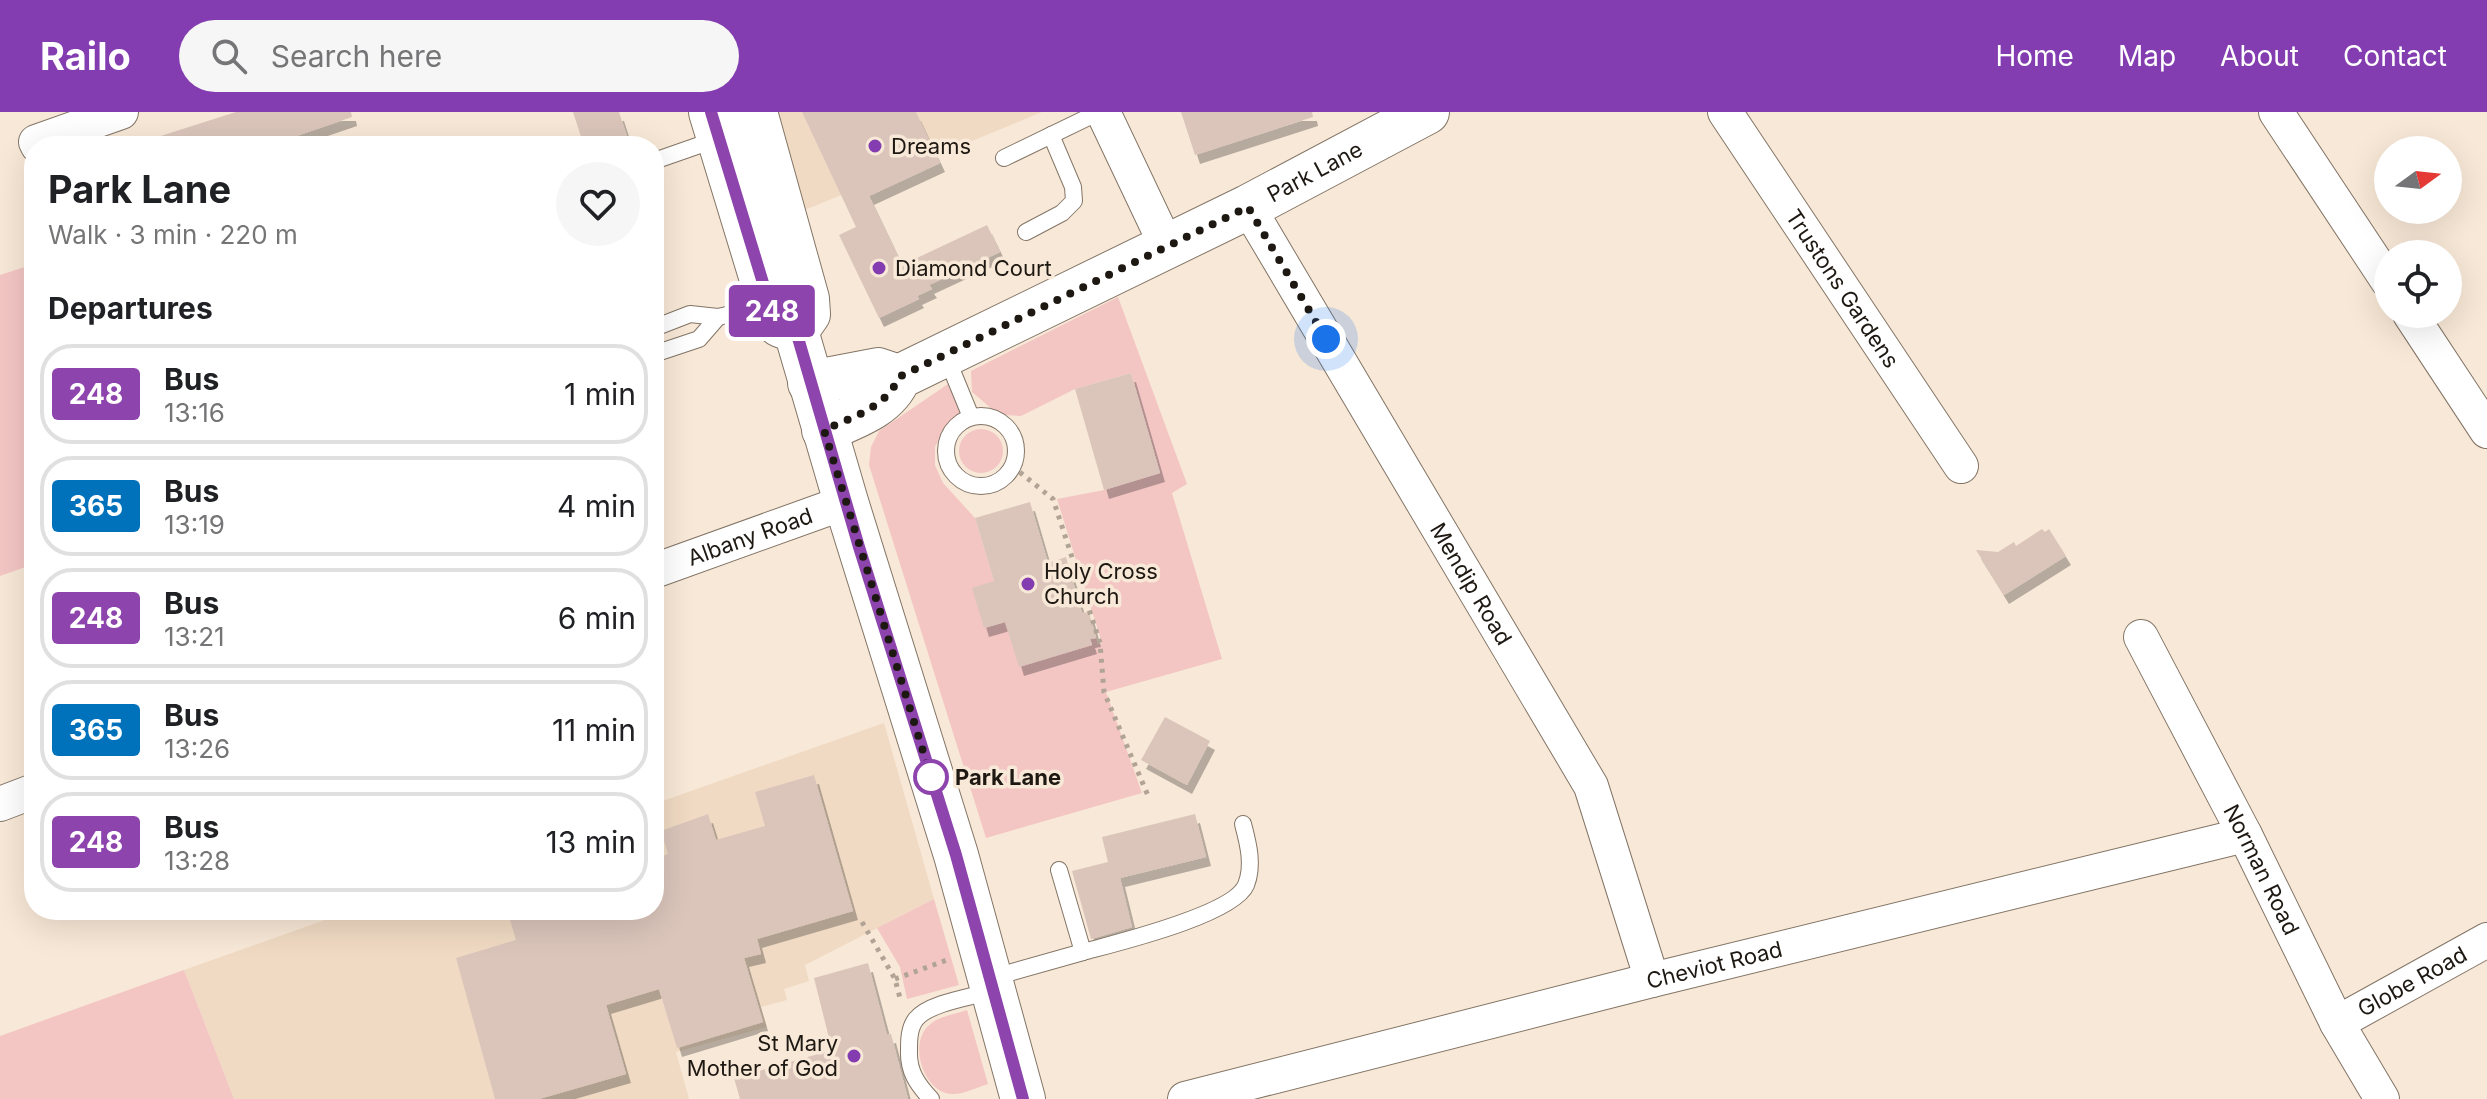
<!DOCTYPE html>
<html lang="en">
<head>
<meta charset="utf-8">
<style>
  body { margin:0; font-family:Inter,sans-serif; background:#f6f6f6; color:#202124; height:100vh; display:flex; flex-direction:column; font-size:30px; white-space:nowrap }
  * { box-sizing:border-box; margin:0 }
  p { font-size:26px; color:#757577 }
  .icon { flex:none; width:44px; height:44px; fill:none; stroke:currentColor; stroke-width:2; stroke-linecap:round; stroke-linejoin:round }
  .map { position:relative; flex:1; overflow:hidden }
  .drawer { position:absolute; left:24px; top:24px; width:640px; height:784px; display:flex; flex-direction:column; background:#fff; border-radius:32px; box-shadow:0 8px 32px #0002 }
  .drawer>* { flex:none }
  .badge { padding:0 16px; border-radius:6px; font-size:28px; line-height:52px }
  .needle { width:52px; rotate:75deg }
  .controls { position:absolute; left:2374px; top:24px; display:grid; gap:16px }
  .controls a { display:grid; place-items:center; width:88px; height:88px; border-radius:50%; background:#fff; box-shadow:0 8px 32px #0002; font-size:40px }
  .you { position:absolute; width:40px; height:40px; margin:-20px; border:6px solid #fff; border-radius:50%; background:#1a73e8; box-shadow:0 0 0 12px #1a73e833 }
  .map>.badge { position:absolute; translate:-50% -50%; box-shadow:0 0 0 4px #fff }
  h2 { padding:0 24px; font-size:30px; line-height:72px }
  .round { display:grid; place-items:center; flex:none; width:84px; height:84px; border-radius:42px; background:#f6f6f6 }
  .summary { display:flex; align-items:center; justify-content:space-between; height:136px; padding:0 24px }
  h1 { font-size:38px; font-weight:700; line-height:60px }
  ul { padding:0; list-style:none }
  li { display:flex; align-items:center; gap:24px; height:100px; margin:0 16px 12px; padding:0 8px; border:4px solid #e0e0e0; border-radius:32px }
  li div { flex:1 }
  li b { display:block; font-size:30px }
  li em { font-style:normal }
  li .badge { min-width:88px; font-weight:700; text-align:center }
  header { display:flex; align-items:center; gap:48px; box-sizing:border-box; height:112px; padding:0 40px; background:#843db0; color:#fff }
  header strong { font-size:38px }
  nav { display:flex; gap:44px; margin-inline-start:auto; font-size:28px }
  .search { width:560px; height:72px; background:#f6f6f6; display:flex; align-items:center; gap:20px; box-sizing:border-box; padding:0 28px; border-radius:44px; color:#757577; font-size:30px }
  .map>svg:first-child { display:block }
  .built { fill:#f0dac3 }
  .green { fill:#f3c6c4 }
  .building { fill:#dbc5bb; filter:url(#shadow) }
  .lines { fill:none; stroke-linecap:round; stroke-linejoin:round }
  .lane-casing { stroke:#837566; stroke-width:18 }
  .street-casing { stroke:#837566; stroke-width:36 }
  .secondary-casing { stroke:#837566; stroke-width:46 }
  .primary-casing { stroke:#837566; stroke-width:46 }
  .path { stroke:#b1a497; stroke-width:5; stroke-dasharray:4 6; stroke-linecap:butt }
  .lane { stroke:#fff; stroke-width:16 }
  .street { stroke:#fff; stroke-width:34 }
  .secondary { stroke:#fff; stroke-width:44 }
  .primary { stroke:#fff; stroke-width:44 }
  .line-casing { stroke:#fff; stroke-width:18 }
  .line { stroke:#8e44ad; stroke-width:12 }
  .walk { stroke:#1e1812; stroke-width:8; stroke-dasharray:0 14.4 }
  .poi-dot { fill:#843db0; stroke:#f8e8d7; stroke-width:3 }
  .stop-dot { fill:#fff; stroke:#8e44ad; stroke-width:4 }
  .labels { text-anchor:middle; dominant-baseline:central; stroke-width:7; stroke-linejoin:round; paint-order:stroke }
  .poi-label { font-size:22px; fill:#1e1812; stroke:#f8e8d7; text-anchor:start }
  .street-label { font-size:22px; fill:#1e1812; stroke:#f8e8d7 }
  .stop-label { font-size:22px; font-weight:bold; fill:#1e1812; stroke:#f8e8d7; text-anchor:start }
</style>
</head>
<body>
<header>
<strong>Railo</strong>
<div class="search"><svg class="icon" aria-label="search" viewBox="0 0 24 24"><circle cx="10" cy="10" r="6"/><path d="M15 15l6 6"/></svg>Search here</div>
<nav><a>Home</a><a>Map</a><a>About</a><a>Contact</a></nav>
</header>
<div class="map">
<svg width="2487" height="987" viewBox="0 0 2487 987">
  <defs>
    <filter id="shadow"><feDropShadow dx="5" dy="9" stdDeviation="0" flood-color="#0004"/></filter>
  </defs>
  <rect width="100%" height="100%" fill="#f8e8d7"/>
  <g class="built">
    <polygon points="771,0 1042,0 800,100"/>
    <polygon points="884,611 934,787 805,853 809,869 784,877 787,888 761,895 767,915 676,940 689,987 234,987 184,858 353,798 654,798 654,692"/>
  </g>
  <g class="green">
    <polygon points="34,152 34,452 0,464 0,163"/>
    <polygon points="1118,185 1187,372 1172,381 1222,547 1106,580 1142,681 986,726 869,353 871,335 879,319 951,270 960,295 960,302 944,318 935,335 935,353 943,371 975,406 994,469 984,516 1005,510 1092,532 1090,527 1096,526 1098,532 1102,531 1057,387 1104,378 1160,361 1131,261 1075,277 1021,304 1006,303 992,297 972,280 971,259"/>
    <circle cx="981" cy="339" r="22"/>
    <polygon points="934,787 959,873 907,887 900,855 877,816"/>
    <polygon points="184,858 234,987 0,987 0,924"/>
    <path d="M967,898L988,972C978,975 962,983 951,982C926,980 912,941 923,921C931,905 952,903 967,898Z"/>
  </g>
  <g class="building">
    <polygon points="236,0 351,0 352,5 267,34 146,34 145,29"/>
    <polygon points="573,0 619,0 630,34 584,34"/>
    <polygon points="802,0 916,0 940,51 869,84 902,153 987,113 1000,140 929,173 932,177 917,184 919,187 879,206 839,123 856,115"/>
    <polygon points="1181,0 1312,0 1313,5 1195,43"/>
    <polygon points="1131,261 1160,361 1104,378 1075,277"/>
    <polygon points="1030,390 1048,451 1066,445 1082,501 1089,500 1096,526 1090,527 1092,533 1019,555 1005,510 984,516 972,476 994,469 975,406"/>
    <polygon points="2042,417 2045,420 2049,417 2066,444 2004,483 1976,438 1998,440 2014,430 2016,434"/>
    <polygon points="1165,605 1210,629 1187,673 1141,648"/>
    <polygon points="814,663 853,799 757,827 761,842 744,846 763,910 677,936 659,877 606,893 626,962 539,987 495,987 456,846 516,828 507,798 654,798 654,747 668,742 661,719 708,702 716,728 765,714 755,680"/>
    <polygon points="1195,702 1206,745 1120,766 1132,815 1091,827 1072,759 1108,750 1102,725"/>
    <polygon points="868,851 887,923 891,922 908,987 740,987 734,966 832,938 814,866"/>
  </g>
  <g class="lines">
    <g class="lane-casing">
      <g id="lane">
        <polyline points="1004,46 1099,0"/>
        <polyline points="654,49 717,27"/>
        <polyline points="1026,120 1062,101 1074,89 1073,75 1051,23"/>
        <polyline points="654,216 690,202 718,205 740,200 757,220 778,214"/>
        <polyline points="654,242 699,227 718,205"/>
        <polyline points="946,244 971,305"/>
        <circle cx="981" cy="339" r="35"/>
        <path d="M1083,840C1116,831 1233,803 1246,773C1254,753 1248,731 1243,712"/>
        <polyline points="991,866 1083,840 1059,758"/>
        <path d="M931,987C917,972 908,959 909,938C909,928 909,916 916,907C929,891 971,885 992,879"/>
      </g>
    </g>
    <g class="street-casing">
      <g id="street">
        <polyline points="1103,0 1167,135"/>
        <path id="s1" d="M1725,0L1961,354"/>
        <polyline points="2276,0 2388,169"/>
        <polyline points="38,34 36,30 121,0"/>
        <path id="s2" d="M1248,95L1591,674L1652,868"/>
        <polyline points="2410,202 2487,319"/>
        <path id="s3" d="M654,459L846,390"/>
        <path id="s4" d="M2141,525L2245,723L2337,911L2382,987"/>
        <polyline points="0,692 34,679"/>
        <path id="s5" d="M2337,911L2487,828"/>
        <path id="s6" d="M1185,987L1652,868L2245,723"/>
      </g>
    </g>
    <g class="secondary-casing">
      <g id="secondary">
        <polyline points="810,271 878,258 899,265"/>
        <path id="s7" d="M824,318C853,305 887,295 899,265L1248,95L1427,0"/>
      </g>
    </g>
    <g class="primary-casing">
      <g id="primary">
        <polyline points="711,0 774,207 780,213 796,219"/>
        <polyline points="755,0 807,187 808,202 796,219"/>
        <polyline points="796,219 846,390 956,743 1023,987"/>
      </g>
    </g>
    <g class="path">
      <polyline points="1012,354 1053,387 1100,531 1104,580 1149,686"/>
      <polyline points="862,810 895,867 901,890"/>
      <polyline points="895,867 947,848"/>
    </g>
    <use href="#lane" class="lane"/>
    <use href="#street" class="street"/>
    <use href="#secondary" class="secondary"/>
    <use href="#primary" class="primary"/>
  </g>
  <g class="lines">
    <g class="line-casing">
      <polyline id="line" points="711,0 774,207 780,213 796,219 859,435 956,743 1023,987"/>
    </g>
    <use href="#line" class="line"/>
    <path class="walk" d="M931,665L824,318C853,305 887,295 899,265L1248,95L1326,227"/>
  </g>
  <g class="poi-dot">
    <circle cx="875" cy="34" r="8"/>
    <circle cx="879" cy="156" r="8"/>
    <circle cx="1028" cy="472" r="8"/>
    <circle cx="854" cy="944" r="8"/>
  </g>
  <circle class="stop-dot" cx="931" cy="665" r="16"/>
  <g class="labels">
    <g class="poi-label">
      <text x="891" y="34">Dreams</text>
      <text x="895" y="156">Diamond Court</text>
      <text x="1044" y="459">Holy Cross<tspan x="1044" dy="25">Church</tspan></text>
      <text x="838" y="931" text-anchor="end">St Mary<tspan x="838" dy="25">Mother of God</tspan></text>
    </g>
    <g class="street-label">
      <text stroke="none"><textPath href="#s7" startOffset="558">Park Lane</textPath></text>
      <text stroke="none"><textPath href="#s1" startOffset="212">Trustons Gardens</textPath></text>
      <text stroke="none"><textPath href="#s3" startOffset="102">Albany Road</textPath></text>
      <text stroke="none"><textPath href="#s2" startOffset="438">Mendip Road</textPath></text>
      <text stroke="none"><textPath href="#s4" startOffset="262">Norman Road</textPath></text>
      <text stroke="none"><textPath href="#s6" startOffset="546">Cheviot Road</textPath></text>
      <text stroke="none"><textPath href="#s5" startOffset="86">Globe Road</textPath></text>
    </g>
    <g class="stop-label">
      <text x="955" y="665">Park Lane</text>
    </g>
  </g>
</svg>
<div class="controls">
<a><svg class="needle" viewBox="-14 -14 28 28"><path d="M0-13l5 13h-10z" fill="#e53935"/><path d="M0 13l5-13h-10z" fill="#757577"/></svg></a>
<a><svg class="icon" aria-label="locate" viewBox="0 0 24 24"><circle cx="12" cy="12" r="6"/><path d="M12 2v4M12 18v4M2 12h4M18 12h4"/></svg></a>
</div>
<div class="you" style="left:1326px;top:227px"></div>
<b class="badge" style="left:772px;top:199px;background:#8e44ad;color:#fff">248</b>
<section class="drawer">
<div class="summary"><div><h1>Park Lane</h1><p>Walk · 3 min · 220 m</p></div><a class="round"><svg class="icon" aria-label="heart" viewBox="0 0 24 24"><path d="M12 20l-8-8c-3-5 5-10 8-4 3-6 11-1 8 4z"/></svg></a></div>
<h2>Departures</h2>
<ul>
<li><span class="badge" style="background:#8e44ad;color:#fff">248</span><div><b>Bus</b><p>13:16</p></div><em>1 min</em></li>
<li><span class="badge" style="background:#0072bc;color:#fff">365</span><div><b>Bus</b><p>13:19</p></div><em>4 min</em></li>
<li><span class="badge" style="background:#8e44ad;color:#fff">248</span><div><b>Bus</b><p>13:21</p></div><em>6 min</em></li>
<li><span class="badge" style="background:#0072bc;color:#fff">365</span><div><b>Bus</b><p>13:26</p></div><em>11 min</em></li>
<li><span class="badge" style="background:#8e44ad;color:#fff">248</span><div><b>Bus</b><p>13:28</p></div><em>13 min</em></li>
</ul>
</section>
</div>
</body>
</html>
